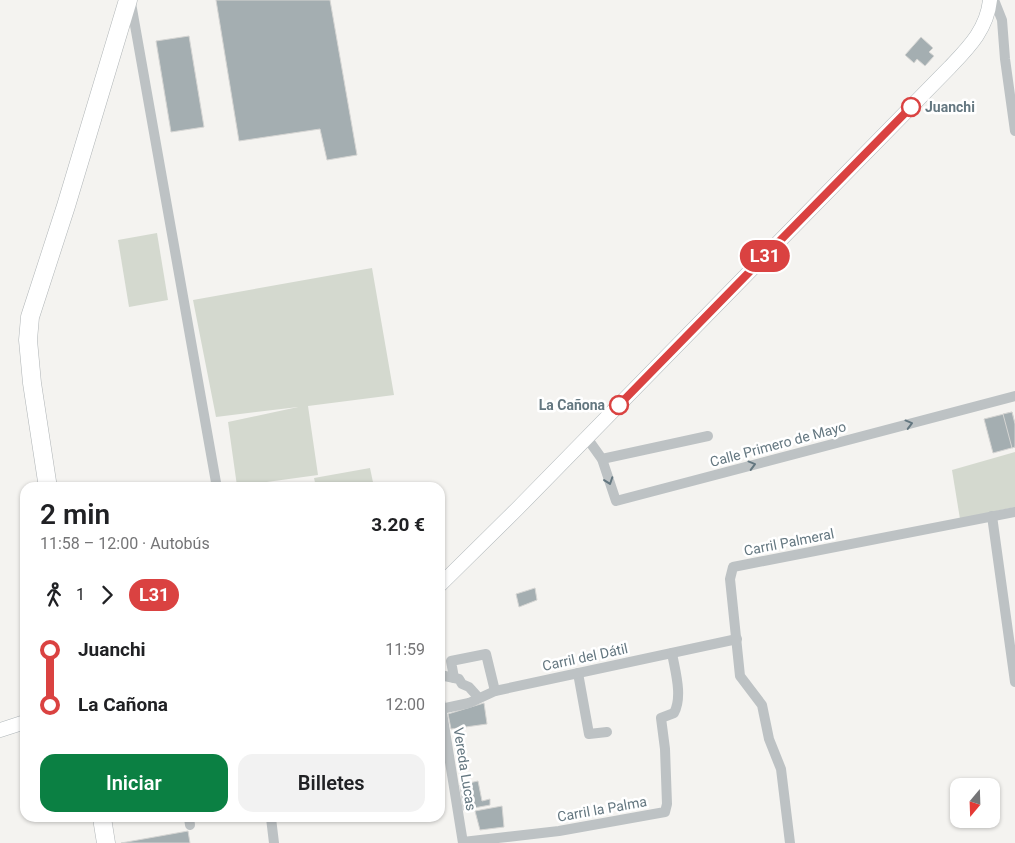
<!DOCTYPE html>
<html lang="es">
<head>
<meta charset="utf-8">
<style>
  body { margin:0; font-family:Roboto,sans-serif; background:#f2f2f2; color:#202124; height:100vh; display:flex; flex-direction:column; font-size:19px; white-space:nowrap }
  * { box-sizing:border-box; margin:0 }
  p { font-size:16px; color:#757577 }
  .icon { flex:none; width:28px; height:28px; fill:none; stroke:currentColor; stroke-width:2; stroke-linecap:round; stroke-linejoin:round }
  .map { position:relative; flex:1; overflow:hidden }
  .side { position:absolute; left:20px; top:482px; width:425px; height:340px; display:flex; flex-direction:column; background:#fff; border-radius:15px; box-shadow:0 1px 4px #0004 }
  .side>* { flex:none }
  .badge { padding:0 10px; border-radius:16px; font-size:18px; line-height:32px }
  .needle { width:32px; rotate:199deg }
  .fabs { position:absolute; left:950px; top:778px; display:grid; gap:10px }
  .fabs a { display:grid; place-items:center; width:50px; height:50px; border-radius:10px; background:#fff; box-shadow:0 1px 4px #0004; font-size:25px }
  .map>.badge { position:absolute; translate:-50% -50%; box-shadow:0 0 0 2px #fff }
  .legs { display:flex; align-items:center; gap:8px; height:55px; padding:0 20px; font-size:16px }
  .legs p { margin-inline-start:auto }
  .overview { display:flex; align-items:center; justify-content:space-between; height:85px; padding:0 20px }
  h1 { font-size:28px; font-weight:600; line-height:38px }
  .button { display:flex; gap:10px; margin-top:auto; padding:10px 20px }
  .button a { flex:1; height:58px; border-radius:15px; background:#0b8043; color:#fff; font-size:20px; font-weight:600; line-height:58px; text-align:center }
  .button a+a { background:#f2f2f2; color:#202124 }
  ul { padding:0 20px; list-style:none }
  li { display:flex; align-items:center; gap:18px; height:55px; font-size:19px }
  li i { display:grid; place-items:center; width:8px; height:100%; margin:0 6px; background:currentColor }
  li i::after { content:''; width:12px; height:12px; margin:-6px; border:4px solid; border-radius:50%; background:#fff }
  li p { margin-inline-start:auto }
  li:first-child i { background:linear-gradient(#0000 50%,currentColor 0) }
  li:last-child i { background:linear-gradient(currentColor 50%,#0000 0) }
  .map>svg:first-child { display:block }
  .green { fill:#d4d9cf }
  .building { fill:#a4aeb1; stroke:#d5d5d3 }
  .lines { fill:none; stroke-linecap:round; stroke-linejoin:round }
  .secondary-casing { stroke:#afb6b9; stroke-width:15 }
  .highway-casing { stroke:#b0b5b7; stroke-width:19 }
  .street { stroke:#bdc2c4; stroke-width:10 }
  .secondary { stroke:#fff; stroke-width:14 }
  .highway { stroke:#fff; stroke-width:18 }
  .oneway { stroke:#647780 }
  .line-1-casing { stroke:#fff; stroke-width:11 }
  .line-1 { stroke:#da4241; stroke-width:8 }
  .stop-1-dot { fill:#fff; stroke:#da4241; stroke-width:2.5 }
  .labels { text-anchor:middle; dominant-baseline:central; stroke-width:5; stroke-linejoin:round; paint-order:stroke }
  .stop-label { font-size:14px; font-weight:bold; fill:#647780; stroke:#fff; text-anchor:start }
  .street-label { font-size:14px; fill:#647780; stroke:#fff }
</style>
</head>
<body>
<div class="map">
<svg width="1015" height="843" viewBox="0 0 1015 843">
  <rect width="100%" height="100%" fill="#f4f3f0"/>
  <g class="green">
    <polygon points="157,233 168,300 129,307 118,240"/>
    <polygon points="372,268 394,395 308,406 318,475 237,486 228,422 298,407 216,417 193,300"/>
    <polygon points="1015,452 1015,507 960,519 952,470"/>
    <polygon points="370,468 374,487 316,487 314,478"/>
  </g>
  <g class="building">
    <polygon points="216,0 330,0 357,155 327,160 320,129 239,141"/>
    <polygon points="189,36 204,127 171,132 156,41"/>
    <polygon points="921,37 933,48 929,52 934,56 925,66 917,59 914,63 905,55"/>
    <polygon points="1012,412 1015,424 1015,447 993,453 984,419"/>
    <polygon points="1012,412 1015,424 1015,447 1012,448 1003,414"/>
    <polygon points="535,588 537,600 519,607 516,594"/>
    <polygon points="484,703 487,724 451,729 448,714"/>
    <polygon points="478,781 482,801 490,799 490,805 463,810 460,785"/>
    <polygon points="502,806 504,827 480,830 475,811"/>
    <polygon points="188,831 190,843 121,843"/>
  </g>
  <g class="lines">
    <g class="secondary-casing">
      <g id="secondary">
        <path d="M440,585L517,509L950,67C969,47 987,29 990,0"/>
        <polyline points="0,730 25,722"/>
      </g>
    </g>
    <g class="highway-casing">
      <g id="highway">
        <polyline points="48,488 32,383 28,340 30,317 66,206 128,0"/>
        <polyline points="102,818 106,843"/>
      </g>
    </g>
    <g class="street">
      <polyline points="994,0 1002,20 1005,59 1015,131"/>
      <polyline points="131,3 217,488"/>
      <polyline points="587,438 602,459 616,501 1015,396"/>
      <polyline points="602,459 708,436"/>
      <polyline points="992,516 1015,682"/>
      <polyline points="578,673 589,734 607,732"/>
      <polyline points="440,675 459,679 462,684 469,687 478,697"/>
      <polyline points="454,678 451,661 486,654 495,691"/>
      <polyline points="440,700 463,843"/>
      <polyline points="441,709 469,703 495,691 737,639"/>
      <polyline points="189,818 190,825"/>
      <polyline points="271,818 274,843"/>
      <path d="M463,842L559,831L665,812L667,804L665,749L661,718L674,713C683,696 675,671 672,653"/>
      <polyline points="790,843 781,769 769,739 762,705 740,676 730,579 733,567 1015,512"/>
    </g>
    <use href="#secondary" class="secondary"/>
    <use href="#highway" class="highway"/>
  </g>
  <defs><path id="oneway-chevron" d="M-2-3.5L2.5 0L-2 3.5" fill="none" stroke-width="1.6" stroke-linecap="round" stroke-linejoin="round" transform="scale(1.25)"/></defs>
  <g class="oneway">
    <use href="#oneway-chevron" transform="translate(909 424) rotate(-15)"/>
    <use href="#oneway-chevron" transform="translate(752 465) rotate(-15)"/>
    <use href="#oneway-chevron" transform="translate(609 481) rotate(71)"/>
  </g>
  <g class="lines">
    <g class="line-1-casing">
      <polyline id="line-1" points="619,405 911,107"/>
    </g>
    <use href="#line-1" class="line-1"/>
  </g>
  <g class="stop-1-dot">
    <circle cx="911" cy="107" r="9"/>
    <circle cx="619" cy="405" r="9"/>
  </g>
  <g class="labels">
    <g class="stop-label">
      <text x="925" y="107">Juanchi</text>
      <text x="605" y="405" text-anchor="end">La Cañona</text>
    </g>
    <g class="street-label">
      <text transform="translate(778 444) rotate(-15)">Calle Primero de Mayo</text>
      <text transform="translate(789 542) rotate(-11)">Carril Palmeral</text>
      <text transform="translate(585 657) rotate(-12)">Carril del Dátil</text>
      <text transform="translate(465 769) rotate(81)">Vereda Lucas</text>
      <text transform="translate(602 809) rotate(-10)">Carril la Palma</text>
    </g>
  </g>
</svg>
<div class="fabs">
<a><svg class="needle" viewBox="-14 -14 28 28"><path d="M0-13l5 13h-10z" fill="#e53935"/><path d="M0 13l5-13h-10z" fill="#757577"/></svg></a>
</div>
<b class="badge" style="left:765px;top:256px;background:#da4241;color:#fff">L31</b>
<section class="side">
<div class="overview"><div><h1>2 min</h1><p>11:58 – 12:00 · Autobús</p></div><b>3.20 €</b></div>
<div class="legs"><svg class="icon" aria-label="walk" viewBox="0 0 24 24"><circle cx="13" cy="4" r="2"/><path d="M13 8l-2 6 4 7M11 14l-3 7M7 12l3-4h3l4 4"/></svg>1<svg class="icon" aria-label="forward" viewBox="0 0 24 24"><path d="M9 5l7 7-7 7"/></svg><b class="badge" style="background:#da4241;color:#fff">L31</b></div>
<ul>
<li><i style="color:#da4241"></i><b>Juanchi</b><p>11:59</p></li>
<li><i style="color:#da4241"></i><b>La Cañona</b><p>12:00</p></li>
</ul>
<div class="button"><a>Iniciar</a><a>Billetes</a></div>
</section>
</div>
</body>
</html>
